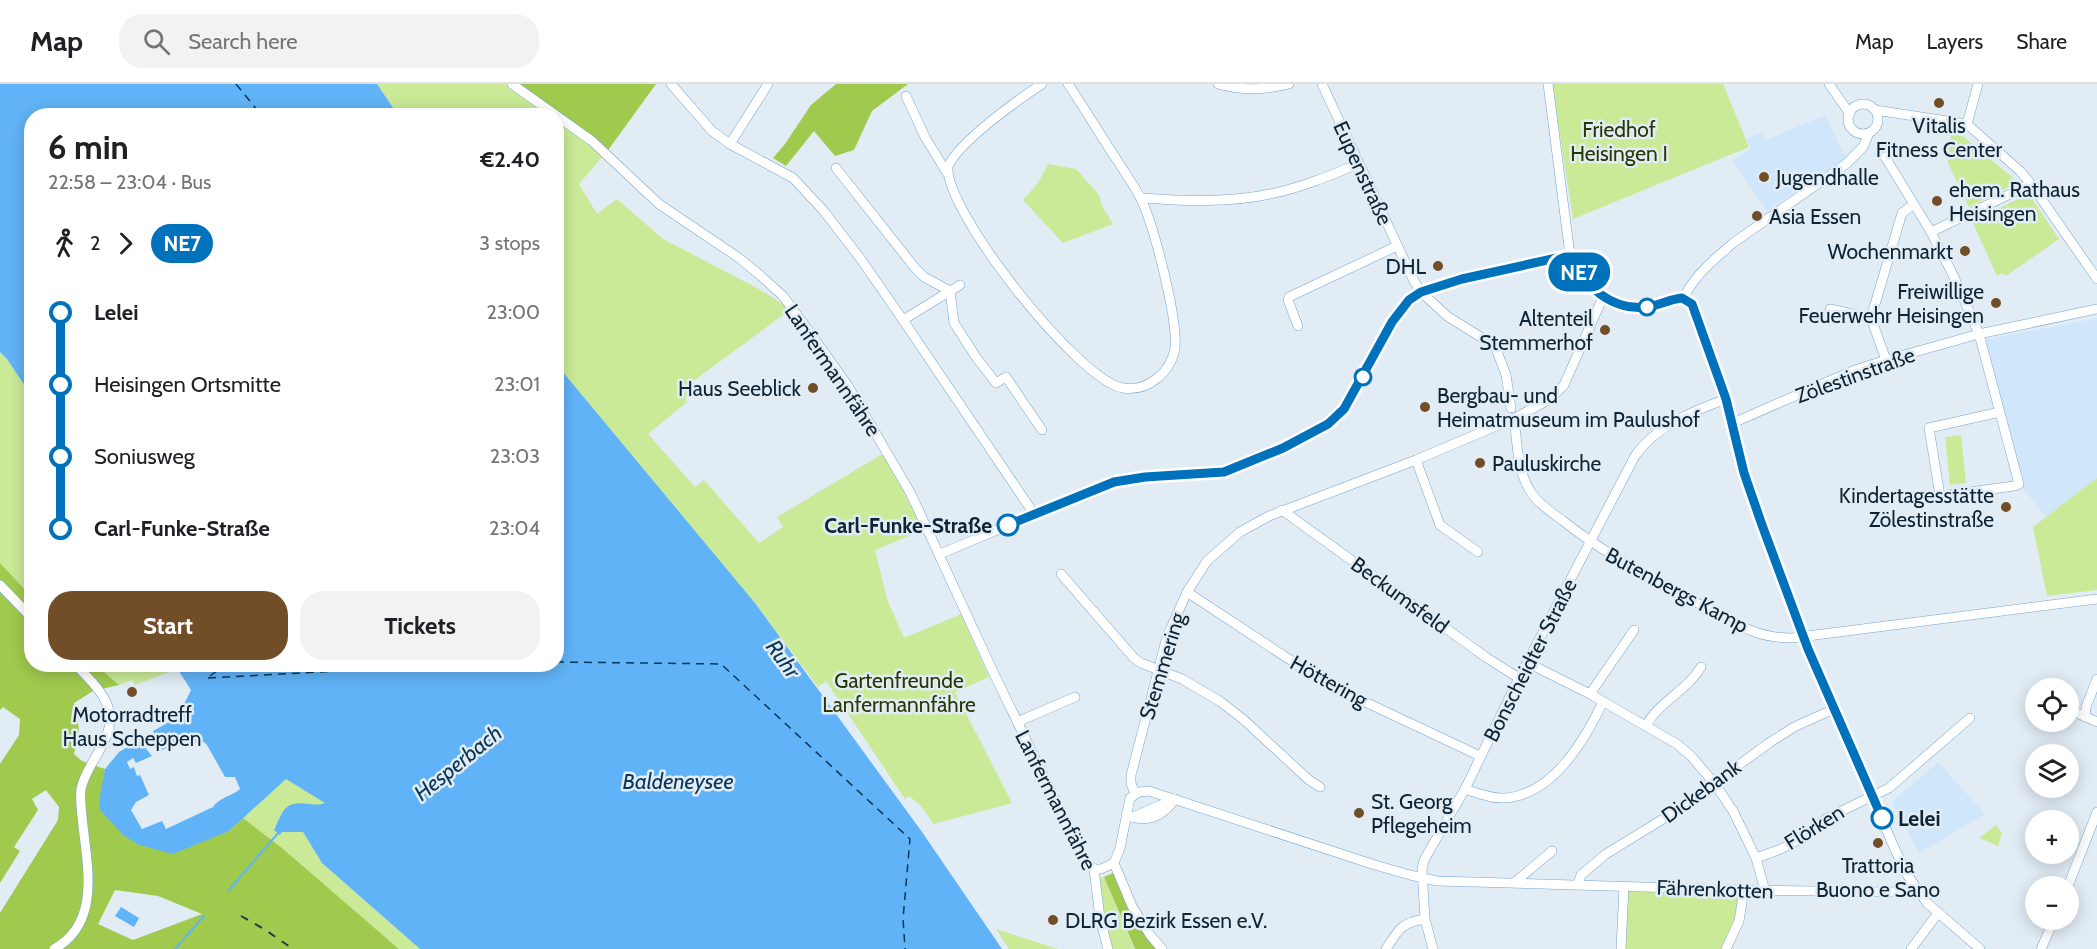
<!DOCTYPE html>
<html lang="en">
<head>
<meta charset="utf-8">
<style>
  body { margin:0; font-family:Cabin,sans-serif; background:#f2f2f2; color:#202124; height:100vh; display:flex; flex-direction:column; font-size:22px; white-space:nowrap }
  * { box-sizing:border-box; margin:0 }
  p { font-size:20px; color:#757577 }
  .icon { flex:none; width:33px; height:33px; fill:none; stroke:currentColor; stroke-width:2; stroke-linecap:round; stroke-linejoin:round }
  .map { position:relative; flex:1; overflow:hidden }
  .drawer { position:absolute; left:24px; top:24px; width:540px; height:564px; display:flex; flex-direction:column; background:#fff; border-radius:24px; box-shadow:0 3px 15px #0003 }
  .drawer>* { flex:none }
  .badge { padding:0 12px; border-radius:20px; font-size:21px; line-height:39px }
  .controls { position:absolute; left:2025px; top:594px; display:grid; gap:12px }
  .controls a { display:grid; place-items:center; width:54px; height:54px; border-radius:50%; background:#fff; box-shadow:0 3px 15px #0003; font-size:30px }
  .map>.badge { position:absolute; translate:-50% -50%; box-shadow:0 0 0 3px #fff }
  .legs { display:flex; align-items:center; gap:9px; height:66px; padding:0 24px; font-size:20px }
  .legs p { margin-inline-start:auto }
  .headline { display:flex; align-items:center; justify-content:space-between; height:102px; padding:0 24px }
  h1 { font-size:33px; font-weight:800; line-height:45px }
  .action { display:flex; gap:12px; margin-top:auto; padding:12px 24px }
  .action a { flex:1; height:69px; border-radius:24px; background:#724e28; color:#fff; font-size:24px; font-weight:800; line-height:69px; text-align:center }
  .action a+a { background:#f2f2f2; color:#202124 }
  ul { padding:0 24px; list-style:none }
  li { display:flex; align-items:center; gap:21px; height:72px; font-size:22px }
  li i { display:grid; place-items:center; width:9px; height:100%; margin:0 8px; background:currentColor }
  li i::after { content:''; width:15px; height:15px; margin:-8px; border:4px solid; border-radius:50%; background:#fff }
  li p { margin-inline-start:auto }
  li:first-child i { background:linear-gradient(#0000 50%,currentColor 0) }
  li:last-child i { background:linear-gradient(currentColor 50%,#0000 0) }
  header { display:flex; align-items:center; gap:36px; box-sizing:border-box; height:84px; padding:0 30px; background:#fff; border-bottom:2px solid #e0e0e0 }
  header strong { font-size:28px }
  nav { display:flex; gap:33px; margin-inline-start:auto; font-size:21px }
  .search { width:420px; height:54px; background:#f2f2f2; display:flex; align-items:center; gap:15px; box-sizing:border-box; padding:0 21px; border-radius:24px; color:#757577; font-size:22px }
  .map>svg:first-child { display:block }
  .built { fill:#d0e7fb }
  .green { fill:#caea97 }
  .forest { fill:#a0ca4e; fill-rule:evenodd }
  .water { fill:#61b3f7 }
  .lines { fill:none; stroke-linecap:round; stroke-linejoin:round }
  .stream { stroke:#61b3f7; stroke-width:2 }
  .ferry { stroke:#093758; stroke-width:1.5; stroke-dasharray:8 6; stroke-linecap:butt }
  .minor-casing { stroke:#73a5d0; stroke-width:10 }
  .minor { stroke:#fff; stroke-width:9 }
  .rail { stroke:#243847; stroke-width:2; stroke-dasharray:8 8; stroke-linecap:butt }
  .line-1-casing { stroke:#fff; stroke-width:14 }
  .line-1 { stroke:#0072bc; stroke-width:9 }
  .poi-dot { fill:#724e28; stroke:#e2ecf5; stroke-width:2 }
  .stop-1-dot { fill:#fff; stroke:#0072bc; stroke-width:3 }
  .labels { text-anchor:middle; dominant-baseline:central; stroke-width:5; stroke-linejoin:round; paint-order:stroke }
  .poi-label { font-size:21px; fill:#0f2434; stroke:#e2ecf5; text-anchor:start }
  .park-label { font-size:21px; fill:#283804; stroke:#e2ecf5 }
  .street-label { font-size:21px; fill:#0f2434; stroke:#e2ecf5 }
  .stop-label { font-size:21px; font-weight:bold; fill:#0f2434; stroke:#e2ecf5; text-anchor:end }
  .water-label { font-size:22px; font-style:italic; fill:#093758; stroke:#e2ecf5 }
</style>
</head>
<body>
<header>
<strong>Map</strong>
<div class="search"><svg class="icon" aria-label="search" viewBox="0 0 24 24"><circle cx="10" cy="10" r="6"/><path d="M15 15l6 6"/></svg>Search here</div>
<nav><a>Map</a><a>Layers</a><a>Share</a></nav>
</header>
<div class="map">
<svg width="2097" height="865" viewBox="0 0 2097 865">
  <rect width="100%" height="100%" fill="#e2ecf5"/>
  <g class="built">
    <polygon points="1825,31 1846,75 1767,127 1733,77 1751,64 1746,54 1761,49 1766,56"/>
    <polygon points="2097,234 2097,394 2046,434 2020,400 1984,256"/>
    <polygon points="1938,678 1985,730 1919,769 1892,718"/>
  </g>
  <g class="green">
    <polygon points="377,0 508,0 553,31 398,31"/>
    <polygon points="1552,0 1723,0 1749,63 1573,135"/>
    <polygon points="556,34 603,72 579,100 597,130 617,115 663,155 757,204 791,225 688,301 693,309 685,313 687,318 648,350 695,403 704,396 759,459 783,443 777,433 884,369 923,446 875,466 887,515 904,554 961,530 989,593 955,608 1012,719 934,740 920,721 909,712 905,715 826,597 818,603 755,519 557,281"/>
    <polygon points="1951,48 1959,50 1965,54 2018,98 1969,123 1948,79"/>
    <polygon points="1048,80 1076,85 1099,111 1102,122 1113,140 1063,159 1023,116 1038,99"/>
    <polygon points="2029,110 2059,155 2006,192 2003,189 1997,192 1972,137"/>
    <polygon points="0,268 7,275 31,311 31,512 0,479"/>
    <polygon points="1961,351 1966,399 1950,401 1945,353"/>
    <polygon points="2097,394 2097,506 2047,512 2033,443"/>
    <polygon points="96,581 175,581 177,585 135,601 132,596 119,601"/>
    <path d="M286,694L326,719C295,730 295,702 274,746L303,748L322,779L420,865H399L282,764L243,734Z"/>
    <polygon points="1996,741 2002,749 1998,762 1979,754"/>
    <polygon points="1104,793 1134,865 1111,865 1108,860 1097,794"/>
    <polygon points="1624,802 1744,806 1726,865 1621,865"/>
    <polygon points="996,845 1058,865 1009,865"/>
  </g>
  <g class="forest">
    <polygon points="515,0 656,0 606,69"/>
    <polygon points="836,0 908,0 872,27 854,66 835,72 814,47 786,82 773,74 785,60 811,21"/>
    <path d="M0,479L31,512L32,580L96,581L119,601L93,607L74,619L79,645L74,670L82,677L105,685L102,704L123,751L229,747L243,734L282,764L399,865H0V829L58,736L59,723L46,706L32,715L38,726L14,763L20,767L0,799V680L19,651L20,635L3,623L0,626ZM115,806L158,812L202,830L133,856L98,840Z"/>
    <path d="M1122,785C1131,815 1147,839 1163,865H1135L1104,793Z"/>
  </g>
  <g class="water">
    <polygon points="0,0 377,0 398,31 32,32 31,311 7,275 0,268"/>
    <path d="M557,281L755,519L922,748L1002,865H420L322,779L303,748H282L280,751L274,746C277,740 281,728 286,724C297,714 312,724 325,719L286,695L229,747L173,770L162,767L139,761L123,751L100,726L99,717L105,685L119,668L139,656L152,672L136,679L133,674L127,678L130,685L134,683L137,692L140,691L149,711L136,718L131,726L142,745L162,737L166,745L213,723C218,714 232,712 240,705L235,693H225L207,661L204,658L197,662L191,650L178,655L180,658L162,666L153,647C177,634 179,631 191,606L175,581L556,580Z"/>
    <polygon points="121,823 139,834 134,843 115,832"/>
  </g>
  <g class="lines">
    <g class="stream">
      <polyline points="228,807 279,748"/>
      <polyline points="175,865 204,832"/>
    </g>
    <g class="ferry">
      <polyline points="236,0 262,32"/>
      <polyline points="556,578 721,580 910,755 903,835 905,865"/>
      <polyline points="210,592 226,580"/>
      <polyline points="208,594 471,580"/>
    </g>
    <g class="minor-casing">
      <g id="minor">
        <polyline points="512,0 592,57 659,120 739,174 761,192 783,212 803,239 848,302 911,410 995,592 1080,766 1088,780 1094,785 1100,834 1108,865"/>
        <polyline points="671,0 712,47 730,60 793,94 823,126 860,174 903,236 1034,430"/>
        <path d="M1042,0C1019,15 957,59 948,83C945,128 1079,297 1123,304C1148,308 1171,288 1175,264C1178,235 1154,142 1141,115C1134,101 1125,89 1117,76C1100,51 1085,25 1068,0"/>
        <path d="M1218,0C1242,7 1265,6 1289,0"/>
        <polyline points="1322,0 1414,197 1421,208 1447,232 1495,262 1506,291 1511,324"/>
        <path d="M1548,0L1570,171C1583,202 1612,228 1648,223C1660,222 1672,214 1684,214"/>
        <polyline points="1829,0 1850,30"/>
        <polyline points="906,12 925,53 947,89"/>
        <circle cx="1863" cy="35" r="15"/>
        <polyline points="1875,26 1967,40 2020,87 2031,100 2097,195"/>
        <polyline points="1967,40 1978,0"/>
        <polyline points="730,60 768,0"/>
        <polyline points="1885,73 1931,148 1953,191 1979,250 2019,400 2014,402 1940,412 1929,344 2000,328"/>
        <polyline points="836,84 915,184 924,193 950,207 954,239 976,273 996,299 1006,293 1042,346"/>
        <path d="M1141,114C1183,117 1229,119 1270,110C1300,104 1329,92 1358,80"/>
        <polyline points="1931,148 2031,100"/>
        <polyline points="1684,214 1692,221 1726,315 1748,402 1803,552 1893,761 1908,792 1927,819 1980,865"/>
        <path d="M1684,214C1693,192 1716,174 1733,159L1846,80L1863,63L1869,49"/>
        <polyline points="1830,225 1871,234"/>
        <polyline points="903,236 960,201"/>
        <polyline points="1298,242 1288,216 1289,213 1397,162"/>
        <polyline points="1886,276 1871,234 1902,129 1913,121"/>
        <path d="M1514,334C1517,356 1517,385 1529,405C1536,418 1551,428 1562,436C1598,465 1639,487 1679,509C1703,522 1727,536 1752,547C1765,552 1778,554 1792,554L2097,515"/>
        <polyline points="1733,339 1852,287 1886,276 1979,250 2097,225"/>
        <polyline points="1416,376 1440,441 1478,468"/>
        <polyline points="1282,426 1487,574 1519,594"/>
        <polyline points="940,470 1101,402 1126,395 1145,393 1224,388 1283,364 1328,340 1344,325 1392,238 1409,216 1421,208 1462,195 1570,171"/>
        <polyline points="1061,490 1134,574 1141,579 1182,595 1221,618 1244,636 1309,696 1320,703"/>
        <polyline points="0,501 32,534"/>
        <polyline points="1187,508 1313,591 1346,609 1480,672"/>
        <polyline points="1528,579 1590,610 1677,660 1691,672 1715,700 1733,727 1756,774 1765,807"/>
        <polyline points="1590,610 1634,546"/>
        <polyline points="2068,622 2077,629 2097,638"/>
        <polyline points="2085,633 2086,623 2097,595"/>
        <polyline points="1017,638 1075,613"/>
        <path d="M1646,642C1658,618 1687,607 1701,583"/>
        <path d="M1465,705C1477,709 1489,714 1502,714C1552,713 1584,657 1603,618"/>
        <polyline points="1135,710 1131,699 1131,691 1167,553 1187,508 1207,477 1240,448 1269,432 1416,376 1515,334 1550,315 1564,301 1603,213"/>
        <path d="M1126,731C1146,739 1162,734 1175,715"/>
        <polyline points="1133,733 1175,715"/>
        <polyline points="1756,774 1781,765 1798,756 1827,734 1889,704 1970,634"/>
        <polyline points="1114,779 1132,822 1150,851 1162,865"/>
        <polyline points="1094,785 1101,785 1114,779 1120,764 1130,714 1139,708 1149,707 1375,781 1410,791 1437,797 1744,806 1892,808 1898,808 1914,801"/>
        <polyline points="1515,798 1552,767"/>
        <polyline points="1578,800 1581,791 1606,770 1676,727 1769,659 1794,643 1834,625"/>
        <polyline points="2068,802 2097,728"/>
        <polyline points="1425,835 1433,865"/>
        <path d="M54,865C103,838 86,778 82,732C81,723 80,714 81,705C86,680 111,659 110,633C109,612 88,594 75,580"/>
        <path d="M1386,865C1398,846 1402,838 1425,835L1422,786L1424,776L1465,705L1519,594L1635,372C1656,342 1693,327 1726,315"/>
        <polyline points="1621,865 1624,802"/>
        <polyline points="1726,865 1739,837 1744,806"/>
        <polyline points="1911,865 1938,829"/>
        <polyline points="2041,865 2054,836"/>
      </g>
    </g>
    <use href="#minor" class="minor"/>
    <polyline class="rail" points="241,832 264,845 293,865"/>
  </g>
  <g class="lines">
    <g class="line-1-casing">
      <path id="line-1" d="M1008,441L1114,398L1145,393L1224,388L1283,364L1328,340L1344,325L1392,238L1409,216L1421,208L1462,195L1570,171C1583,201 1611,227 1646,223C1658,222 1670,215 1682,214L1692,220L1726,315L1744,389L1762,441L1808,565L1882,734"/>
    </g>
    <use href="#line-1" class="line-1"/>
  </g>
  <g class="poi-dot">
    <circle cx="1939" cy="19" r="6"/>
    <circle cx="1764" cy="93" r="6"/>
    <circle cx="1937" cy="117" r="6"/>
    <circle cx="1757" cy="132" r="6"/>
    <circle cx="1965" cy="167" r="6"/>
    <circle cx="1438" cy="182" r="6"/>
    <circle cx="1996" cy="219" r="6"/>
    <circle cx="1605" cy="246" r="6"/>
    <circle cx="813" cy="304" r="6"/>
    <circle cx="1425" cy="323" r="6"/>
    <circle cx="1480" cy="379" r="6"/>
    <circle cx="2006" cy="423" r="6"/>
    <circle cx="132" cy="608" r="6"/>
    <circle cx="1359" cy="729" r="6"/>
    <circle cx="1878" cy="759" r="6"/>
    <circle cx="1053" cy="836" r="6"/>
  </g>
  <g class="stop-1-dot">
    <circle cx="1647" cy="223" r="8"/>
    <circle cx="1363" cy="293" r="8"/>
    <circle cx="1008" cy="441" r="10"/>
    <circle cx="1882" cy="734" r="10"/>
  </g>
  <g class="labels">
    <g class="poi-label">
      <text x="1939" y="41" text-anchor="middle">Vitalis<tspan x="1939" dy="24">Fitness Center</tspan></text>
      <text x="1776" y="93">Jugendhalle</text>
      <text x="1949" y="105">ehem. Rathaus<tspan x="1949" dy="24">Heisingen</tspan></text>
      <text x="1769" y="132">Asia Essen</text>
      <text x="1953" y="167" text-anchor="end">Wochenmarkt</text>
      <text x="1426" y="182" text-anchor="end">DHL</text>
      <text x="1984" y="207" text-anchor="end">Freiwillige<tspan x="1984" dy="24">Feuerwehr Heisingen</tspan></text>
      <text x="1593" y="234" text-anchor="end">Altenteil<tspan x="1593" dy="24">Stemmerhof</tspan></text>
      <text x="801" y="304" text-anchor="end">Haus Seeblick</text>
      <text x="1437" y="311">Bergbau- und<tspan x="1437" dy="24">Heimatmuseum im Paulushof</tspan></text>
      <text x="1492" y="379">Pauluskirche</text>
      <text x="1994" y="411" text-anchor="end">Kindertagesstätte<tspan x="1994" dy="24">Zölestinstraße</tspan></text>
      <text x="132" y="630" text-anchor="middle">Motorradtreff<tspan x="132" dy="24">Haus Scheppen</tspan></text>
      <text x="1371" y="717">St. Georg<tspan x="1371" dy="24">Pflegeheim</tspan></text>
      <text x="1878" y="781" text-anchor="middle">Trattoria<tspan x="1878" dy="24">Buono e Sano</tspan></text>
      <text x="1065" y="836">DLRG Bezirk Essen e.V.</text>
    </g>
    <g class="park-label">
      <text x="1619" y="45">Friedhof<tspan x="1619" dy="24">Heisingen I</tspan></text>
      <text x="899" y="596">Gartenfreunde<tspan x="899" dy="24">Lanfermannfähre</tspan></text>
    </g>
    <g class="street-label">
      <text transform="translate(1363 89) rotate(65)">Eupenstraße</text>
      <text transform="translate(833 286) rotate(56)">Lanfermannfähre</text>
      <text transform="translate(1855 291) rotate(-20)">Zölestinstraße</text>
      <text transform="translate(1677 506) rotate(28)">Butenbergs Kamp</text>
      <text transform="translate(1400 511) rotate(36)">Beckumsfeld</text>
      <text transform="translate(1530 576) rotate(-63)">Bonscheidter Straße</text>
      <text transform="translate(1162 582) rotate(-73)">Stemmering</text>
      <text transform="translate(1329 597) rotate(29)">Höttering</text>
      <text transform="translate(1701 707) rotate(-36)">Dickebank</text>
      <text transform="translate(1056 716) rotate(63)">Lanfermannfähre</text>
      <text transform="translate(1814 743) rotate(-32)">Flörken</text>
      <text transform="translate(1715 805) rotate(2)">Fährenkotten</text>
    </g>
    <g class="stop-label">
      <text x="992" y="441">Carl-Funke-Straße</text>
      <text x="1898" y="734" text-anchor="start">Lelei</text>
    </g>
    <g class="water-label">
      <text transform="translate(783 575) rotate(54)">Ruhr</text>
      <text transform="translate(458 679) rotate(-39)">Hesperbach</text>
      <text x="678" y="697">Baldeneysee</text>
    </g>
  </g>
</svg>
<div class="controls">
<a><svg class="icon" aria-label="locate" viewBox="0 0 24 24"><circle cx="12" cy="12" r="6"/><path d="M12 2v4M12 18v4M2 12h4M18 12h4"/></svg></a>
<a><svg class="icon" aria-label="layers" viewBox="0 0 24 24"><path d="M12 4l9 5-9 5-9-5zM3 14l9 5 9-5"/></svg></a>
<a>+</a>
<a>−</a>
</div>
<b class="badge" style="left:1579px;top:188px;background:#0072bc;color:#fff">NE7</b>
<section class="drawer">
<div class="headline"><div><h1>6 min</h1><p>22:58 – 23:04 · Bus</p></div><b>€2.40</b></div>
<div class="legs"><svg class="icon" aria-label="walk" viewBox="0 0 24 24"><circle cx="13" cy="4" r="2"/><path d="M13 8l-2 6 4 7M11 14l-3 7M7 12l3-4h3l4 4"/></svg>2<svg class="icon" aria-label="forward" viewBox="0 0 24 24"><path d="M9 5l7 7-7 7"/></svg><b class="badge" style="background:#0072bc;color:#fff">NE7</b><p>3 stops</p></div>
<ul>
<li><i style="color:#0072bc"></i><b>Lelei</b><p>23:00</p></li>
<li><i style="color:#0072bc"></i><span>Heisingen Ortsmitte</span><p>23:01</p></li>
<li><i style="color:#0072bc"></i><span>Soniusweg</span><p>23:03</p></li>
<li><i style="color:#0072bc"></i><b>Carl-Funke-Straße</b><p>23:04</p></li>
</ul>
<div class="action"><a>Start</a><a>Tickets</a></div>
</section>
</div>
</body>
</html>
